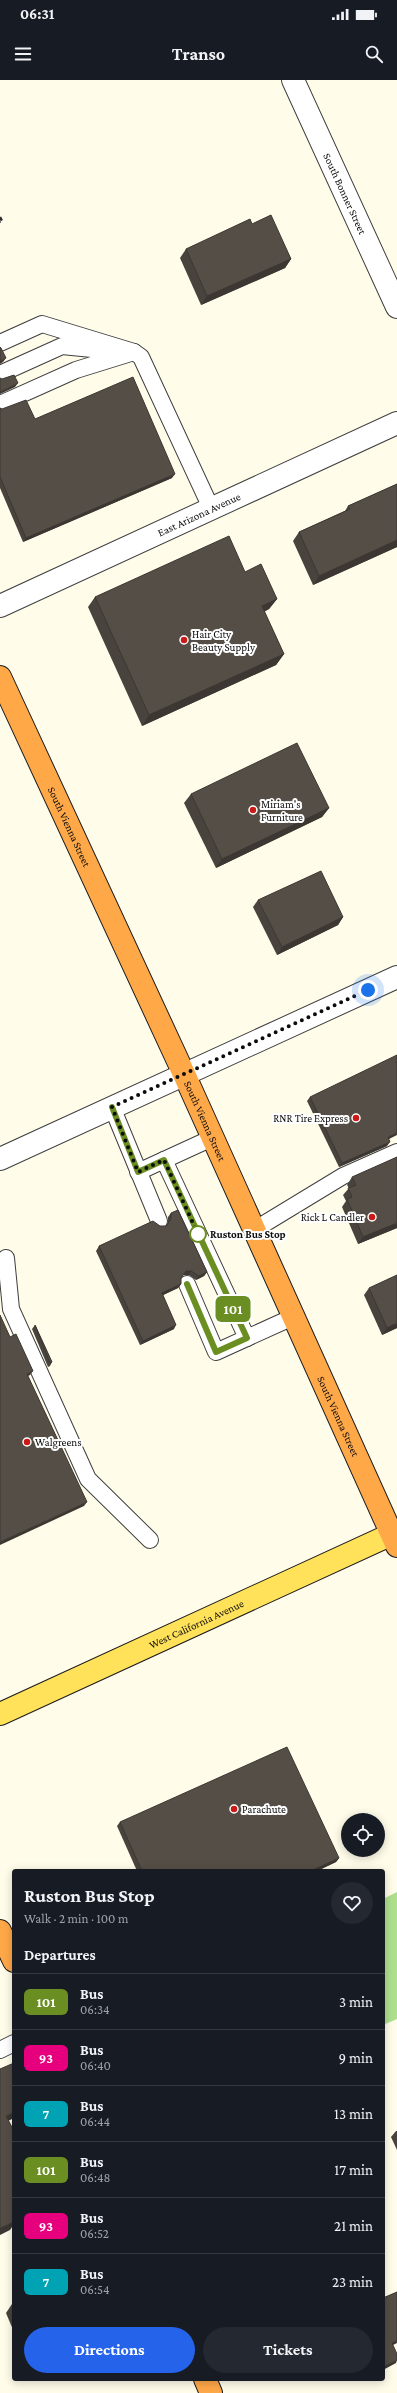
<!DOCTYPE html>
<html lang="en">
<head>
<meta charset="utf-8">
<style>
  body { margin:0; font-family:"Crimson Pro",serif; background:#242831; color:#f1f3f6; height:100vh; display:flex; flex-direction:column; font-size:15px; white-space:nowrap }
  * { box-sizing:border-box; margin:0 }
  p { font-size:13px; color:#9ea1a6 }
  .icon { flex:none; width:22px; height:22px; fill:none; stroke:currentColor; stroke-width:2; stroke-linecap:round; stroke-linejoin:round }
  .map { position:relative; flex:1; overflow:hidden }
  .details { position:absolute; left:12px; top:1789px; width:373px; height:512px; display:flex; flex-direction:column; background:#171b24; border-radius:4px; box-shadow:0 2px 10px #0003 }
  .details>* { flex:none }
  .badge { padding:0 8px; border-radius:6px; font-size:14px; line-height:26px }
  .fabs { position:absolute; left:341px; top:1733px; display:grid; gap:8px }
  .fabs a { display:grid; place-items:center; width:44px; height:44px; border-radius:50%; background:#171b24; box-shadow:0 2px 10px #0003; font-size:20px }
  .you { position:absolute; width:20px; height:20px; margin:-10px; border:3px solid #fff; border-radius:50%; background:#1a73e8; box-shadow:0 0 0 6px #1a73e833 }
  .map>.badge { position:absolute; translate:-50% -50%; box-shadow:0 0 0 2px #fff }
  h2 { padding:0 12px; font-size:15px; line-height:36px }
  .round { display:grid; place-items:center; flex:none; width:42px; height:42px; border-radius:21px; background:#242831 }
  .summary { display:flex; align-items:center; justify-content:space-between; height:68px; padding:0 12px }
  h1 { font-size:19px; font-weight:700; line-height:30px }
  .button { display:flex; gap:8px; margin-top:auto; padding:8px 12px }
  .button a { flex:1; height:46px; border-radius:24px; background:#2563eb; color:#fff; font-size:16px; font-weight:700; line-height:46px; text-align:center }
  .button a+a { background:#242831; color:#f1f3f6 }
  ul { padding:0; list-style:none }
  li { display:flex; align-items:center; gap:12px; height:56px; padding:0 12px; border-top:1px solid #363941 }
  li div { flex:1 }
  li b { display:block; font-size:15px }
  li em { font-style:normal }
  li .badge { min-width:44px; font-weight:700; text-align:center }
  .status { display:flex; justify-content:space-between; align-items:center; height:28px; padding:0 20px; background:#171b24; direction:ltr }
  .status svg { height:11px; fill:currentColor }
  header { display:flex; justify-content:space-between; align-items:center; height:52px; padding:0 12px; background:#171b24; font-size:18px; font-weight:700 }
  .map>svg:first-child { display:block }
  .forest { fill:#ade08d }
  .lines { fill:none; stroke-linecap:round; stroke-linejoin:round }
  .lane-casing { stroke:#3f3f3f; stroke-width:18 }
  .street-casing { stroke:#3f3f3f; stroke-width:24 }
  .primary-casing { stroke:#1d1d1d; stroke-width:24 }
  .highway-casing { stroke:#1d1d1d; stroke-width:24 }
  .path { stroke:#2e2e2e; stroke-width:2.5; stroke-dasharray:4 2; stroke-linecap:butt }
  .lane { stroke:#fff; stroke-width:16 }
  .street { stroke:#fff; stroke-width:22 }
  .primary { stroke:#ffe25a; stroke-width:22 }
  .highway { stroke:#ffa848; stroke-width:22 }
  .wall { fill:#49433d }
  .shaded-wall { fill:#3c3732 }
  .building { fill:#554e47; stroke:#3c3732 }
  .line-casing { stroke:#fff; stroke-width:9 }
  .line { stroke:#6b8e23; stroke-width:6 }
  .walk { stroke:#0c0c0c; stroke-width:4; stroke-dasharray:0 7.2 }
  .poi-dot { fill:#ca1916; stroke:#fff; stroke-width:1.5 }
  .stop-dot { fill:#fff; stroke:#6b8e23; stroke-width:2 }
  .labels { text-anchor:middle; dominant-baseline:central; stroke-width:4; stroke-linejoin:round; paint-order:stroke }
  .street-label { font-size:11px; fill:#0c0c0c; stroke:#fff }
  .poi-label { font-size:11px; fill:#0c0c0c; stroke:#fff; text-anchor:start }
  .stop-label { font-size:11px; font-weight:bold; fill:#0c0c0c; stroke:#fff; text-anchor:start }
</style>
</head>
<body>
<div class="status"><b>06:31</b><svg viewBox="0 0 49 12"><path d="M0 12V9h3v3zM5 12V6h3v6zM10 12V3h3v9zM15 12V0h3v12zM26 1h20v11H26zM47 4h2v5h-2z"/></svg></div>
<header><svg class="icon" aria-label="menu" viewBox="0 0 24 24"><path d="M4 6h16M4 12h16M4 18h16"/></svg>Transo<svg class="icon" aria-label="search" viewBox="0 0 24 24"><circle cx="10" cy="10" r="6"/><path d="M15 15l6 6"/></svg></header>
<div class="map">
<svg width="397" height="2313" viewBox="0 0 397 2313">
  <rect width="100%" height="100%" fill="#fffcea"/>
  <polygon class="forest" points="397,1812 397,1939 383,1945 383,1819"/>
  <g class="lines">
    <g class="lane-casing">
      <g id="lane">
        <polyline points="0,263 42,244 134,272 141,277 211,428"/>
        <polyline points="0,294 62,266 102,270"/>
        <polyline points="0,324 76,290 134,272"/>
        <polyline points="112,1027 159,1141"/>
        <polyline points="164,1080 247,1258"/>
        <polyline points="138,1092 212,1058"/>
        <polyline points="254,1150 343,1096 397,1072"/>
        <polyline points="6,1178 11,1229 88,1399 150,1460"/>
        <polyline points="187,1204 216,1272 293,1237"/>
        <polyline points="0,1970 14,1963"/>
      </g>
    </g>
    <g class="street-casing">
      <g id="street">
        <path id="s1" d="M293,0L397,227"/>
        <path id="s2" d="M0,526L397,343"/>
        <polyline points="0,1079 397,897"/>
      </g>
    </g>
    <g class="primary-casing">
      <g id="primary">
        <path id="s3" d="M0,1634L392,1454"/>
      </g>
    </g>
    <g class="highway-casing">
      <g id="highway">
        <path id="s4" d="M0,597L184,994L397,1466"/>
        <polyline points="0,1851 14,1881"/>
        <polyline points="205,2299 211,2313"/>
      </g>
    </g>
    <polyline class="path" points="0,137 2,141 0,142"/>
    <use href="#lane" class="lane"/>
    <use href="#street" class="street"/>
    <use href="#primary" class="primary"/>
    <use href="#highway" class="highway"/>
  </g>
  <g class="wall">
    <polygon points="252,144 291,179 285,188 201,225 180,178 186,169"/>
    <polygon points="0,328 2,329 35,339 172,398 23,462 0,408"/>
    <polygon points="397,404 397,467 313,505 293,461 299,452 345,431 348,426"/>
    <polygon points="245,492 277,519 269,529 264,532 284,574 276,585 142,646 88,527 95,517"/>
    <polygon points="191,714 329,728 322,737 216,788 184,723"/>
    <polygon points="258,820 343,837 338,845 277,875 253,827"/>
    <polygon points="310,1017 387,1066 339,1087 307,1021"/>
    <polygon points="352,1097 397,1148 358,1164 342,1127 346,1121 343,1115 349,1108 347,1105"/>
    <polygon points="171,1133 207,1192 204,1196 196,1200 189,1195 183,1195 181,1199 181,1204 178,1208 163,1215 174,1249 140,1265 96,1171 99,1166 160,1146 166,1146 168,1142 168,1137"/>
    <polygon points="369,1208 397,1248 382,1255 364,1215"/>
    <polygon points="35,1245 52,1282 50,1286 48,1287 32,1249"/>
    <polygon points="120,1742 339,1778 336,1782 317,1791 137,1791 117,1746"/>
    <polygon points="396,2051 397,2051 397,2070 391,2057"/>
    <polygon points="14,2223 14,2252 6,2233 12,2224"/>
  </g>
  <g class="shaded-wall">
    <polygon points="291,179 285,188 201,225 207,216"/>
    <polygon points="6,278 3,282 0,284 0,281"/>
    <polygon points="18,303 15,307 0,314 0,312"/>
    <polygon points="175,394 172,398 23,462 26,458"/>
    <polygon points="397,460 397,467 313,505 319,496"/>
    <polygon points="277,519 269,529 254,536 262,526"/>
    <polygon points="284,574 276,585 142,646 149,635"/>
    <polygon points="329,728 322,737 216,788 222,779"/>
    <polygon points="343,837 338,845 277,875 282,867"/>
    <polygon points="397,1053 397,1055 385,1061 388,1057"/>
    <polygon points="390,1062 387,1066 339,1087 342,1083"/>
    <polygon points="397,1143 397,1148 358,1164 363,1157"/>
    <polygon points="186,1191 191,1191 189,1195 183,1195"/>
    <polygon points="207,1192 204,1196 196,1200 199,1196"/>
    <polygon points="181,1204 178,1208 159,1217 162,1213"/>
    <polygon points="397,1243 397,1248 382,1255 387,1248"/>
    <polygon points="176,1245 174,1249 140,1265 143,1261"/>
    <polygon points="33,1291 30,1295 24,1298 27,1294"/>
    <polygon points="87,1422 84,1426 0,1465 0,1462"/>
    <polygon points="339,1778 336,1782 317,1791 311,1791"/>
    <polygon points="14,2032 14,2038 0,2045 6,2036"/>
    <polygon points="14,2142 14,2144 10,2150 0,2155 0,2148"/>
    <polygon points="397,2261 397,2263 389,2267 392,2263"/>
    <polygon points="397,2280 396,2283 383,2290 383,2287"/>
  </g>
  <g class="building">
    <polygon points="271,135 291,179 207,216 186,169 250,139 252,144"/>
    <polygon points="0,267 1,268 6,278 0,281"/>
    <polygon points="14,295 18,303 0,312 0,298 2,299"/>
    <polygon points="133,297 175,394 26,458 0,397 0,328 2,329 26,320 35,339"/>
    <polygon points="397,404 397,460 319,496 299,452 350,429 348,426"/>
    <polygon points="229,456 245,492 261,484 277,519 262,526 284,574 149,635 95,517"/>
    <polygon points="297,663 329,728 222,779 191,714"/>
    <polygon points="321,791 343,837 282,867 258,820"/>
    <polygon points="397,975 397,1053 388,1057 390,1062 342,1083 310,1017"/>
    <polygon points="397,1077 397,1143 363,1157 347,1119 352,1117 348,1108 356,1105 352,1097"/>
    <polygon points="178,1130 207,1192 199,1196 191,1191 186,1191 181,1198 181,1204 162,1213 176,1245 143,1261 99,1166 153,1141 160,1146 166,1146 171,1139 171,1133"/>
    <polygon points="397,1195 397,1243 387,1248 369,1208"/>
    <polygon points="0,1235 10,1257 16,1254 33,1291 27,1294 87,1422 0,1462"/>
    <polygon points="35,1245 52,1282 50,1283"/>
    <polygon points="287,1667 339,1778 311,1791 142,1791 120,1742"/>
    <polygon points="14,1983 14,2032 6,2036 14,2051 14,2129 13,2129 14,2132 14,2142 0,2148 0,1989"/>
    <polygon points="397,2212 397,2261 392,2263 397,2274 397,2280 383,2287 383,2218"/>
  </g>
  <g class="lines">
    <g class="line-casing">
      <polyline id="line" points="112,1027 138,1092 164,1080 247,1258 216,1272 187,1204"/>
    </g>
    <use href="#line" class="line"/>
    <polyline class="walk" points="198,1154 164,1080 138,1092 112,1027 368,910"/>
  </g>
  <g class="poi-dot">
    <circle cx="184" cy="560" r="4"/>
    <circle cx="253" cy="730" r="4"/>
    <circle cx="356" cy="1038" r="4"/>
    <circle cx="372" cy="1137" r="4"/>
    <circle cx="27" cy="1362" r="4"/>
    <circle cx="234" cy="1729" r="4"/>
  </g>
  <circle class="stop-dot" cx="198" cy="1154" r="8"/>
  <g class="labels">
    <g class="street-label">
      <text stroke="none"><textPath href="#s1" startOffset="125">South Bonner Street</textPath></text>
      <text stroke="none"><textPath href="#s2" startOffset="219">East Arizona Avenue</textPath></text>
      <text stroke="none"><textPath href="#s4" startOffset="165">South Vienna Street</textPath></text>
      <text stroke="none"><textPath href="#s4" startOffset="489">South Vienna Street</textPath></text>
      <text stroke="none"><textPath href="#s4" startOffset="813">South Vienna Street</textPath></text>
      <text stroke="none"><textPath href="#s3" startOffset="216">West California Avenue</textPath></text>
    </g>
    <g class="poi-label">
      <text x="192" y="554">Hair City<tspan x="192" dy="13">Beauty Supply</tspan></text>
      <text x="261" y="724">Miriam's<tspan x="261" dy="13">Furniture</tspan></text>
      <text x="348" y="1038" text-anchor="end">RNR Tire Express</text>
      <text x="364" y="1137" text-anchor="end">Rick L Candler</text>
      <text x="35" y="1362">Walgreens</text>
      <text x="242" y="1729">Parachute</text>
    </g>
    <g class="stop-label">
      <text x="210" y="1154">Ruston Bus Stop</text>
    </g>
  </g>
</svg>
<div class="fabs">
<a><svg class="icon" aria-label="locate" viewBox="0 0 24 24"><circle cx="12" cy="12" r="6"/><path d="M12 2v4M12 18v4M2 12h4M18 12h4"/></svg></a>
</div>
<div class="you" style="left:368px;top:910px"></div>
<b class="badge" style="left:233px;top:1229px;background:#6b8e23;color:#fff">101</b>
<section class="details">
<div class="summary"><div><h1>Ruston Bus Stop</h1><p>Walk · 2 min · 100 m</p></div><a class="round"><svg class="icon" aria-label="heart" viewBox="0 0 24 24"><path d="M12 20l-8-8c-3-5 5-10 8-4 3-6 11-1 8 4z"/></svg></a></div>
<h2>Departures</h2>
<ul>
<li><span class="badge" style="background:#6b8e23;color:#fff">101</span><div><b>Bus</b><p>06:34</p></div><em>3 min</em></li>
<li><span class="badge" style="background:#e6007e;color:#fff">93</span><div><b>Bus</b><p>06:40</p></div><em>9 min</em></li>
<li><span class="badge" style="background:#00a3b4;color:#fff">7</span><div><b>Bus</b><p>06:44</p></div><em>13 min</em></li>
<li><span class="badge" style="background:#6b8e23;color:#fff">101</span><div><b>Bus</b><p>06:48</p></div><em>17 min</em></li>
<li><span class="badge" style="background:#e6007e;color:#fff">93</span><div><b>Bus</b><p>06:52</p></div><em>21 min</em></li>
<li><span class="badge" style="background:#00a3b4;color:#fff">7</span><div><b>Bus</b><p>06:54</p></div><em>23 min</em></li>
</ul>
<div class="button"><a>Directions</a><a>Tickets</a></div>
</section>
</div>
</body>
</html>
